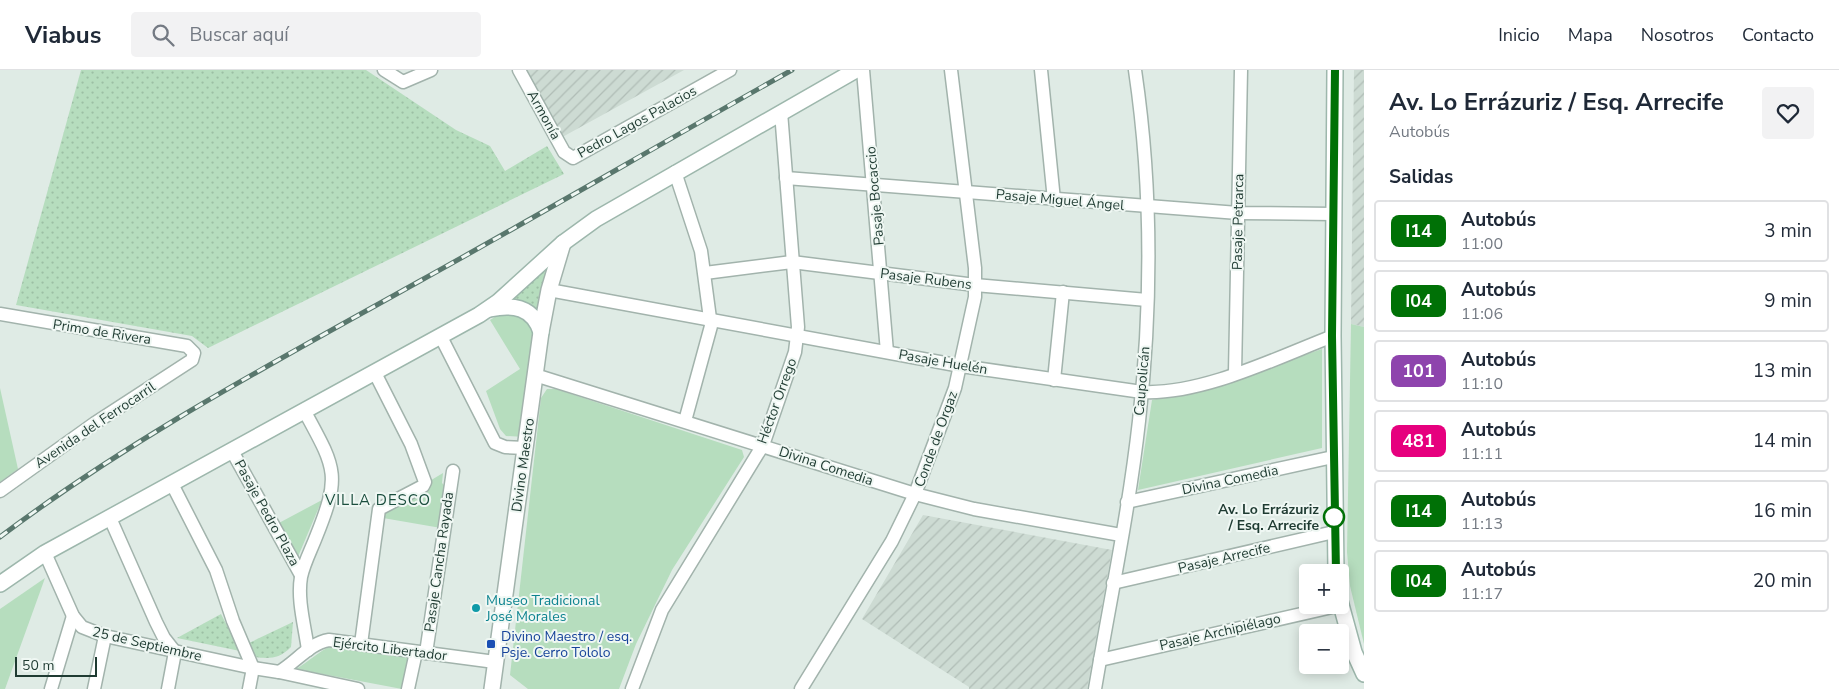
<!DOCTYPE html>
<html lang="es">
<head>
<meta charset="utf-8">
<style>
  body { margin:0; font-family:"Nunito Sans",sans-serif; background:#f2f2f3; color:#1f2937; height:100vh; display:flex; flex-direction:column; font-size:19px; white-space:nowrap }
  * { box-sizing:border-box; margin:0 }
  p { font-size:16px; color:#747a83 }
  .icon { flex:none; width:28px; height:28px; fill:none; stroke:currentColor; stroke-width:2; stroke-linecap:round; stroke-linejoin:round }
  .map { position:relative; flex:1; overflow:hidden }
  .details { display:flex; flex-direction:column; background:#fff; width:475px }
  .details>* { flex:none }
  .badge { padding:0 10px; border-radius:8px; font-size:18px; line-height:32px }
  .controls { position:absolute; left:1299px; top:494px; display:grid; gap:10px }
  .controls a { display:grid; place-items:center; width:50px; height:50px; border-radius:5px; background:#fff; box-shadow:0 2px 12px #0003; font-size:25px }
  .scale { position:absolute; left:15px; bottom:12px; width:82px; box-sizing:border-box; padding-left:5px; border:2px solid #1f3b32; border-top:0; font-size:14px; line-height:18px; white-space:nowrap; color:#1f3b32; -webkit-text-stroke:4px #eff7f3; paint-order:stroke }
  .map>.badge { position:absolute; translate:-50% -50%; box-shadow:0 0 0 2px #fff }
  h2 { padding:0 25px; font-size:19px; line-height:45px }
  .round { display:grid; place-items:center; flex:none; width:52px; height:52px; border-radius:5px; background:#f2f2f3 }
  .summary { display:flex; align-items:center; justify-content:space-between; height:85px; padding:0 25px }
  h1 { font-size:24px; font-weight:700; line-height:38px }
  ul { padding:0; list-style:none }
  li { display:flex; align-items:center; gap:15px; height:62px; margin:0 10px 8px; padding:0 15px; border:2px solid #e0e1e3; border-radius:5px }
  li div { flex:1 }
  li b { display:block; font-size:19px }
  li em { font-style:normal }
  li .badge { min-width:55px; font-weight:700; text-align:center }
  header { display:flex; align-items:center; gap:30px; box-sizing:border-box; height:70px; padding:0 25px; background:#fff; border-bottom:1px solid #e0e1e3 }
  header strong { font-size:24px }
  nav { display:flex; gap:28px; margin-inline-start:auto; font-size:18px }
  .search { width:350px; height:45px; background:#f2f2f3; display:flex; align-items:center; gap:12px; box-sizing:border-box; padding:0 18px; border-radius:5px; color:#747a83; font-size:19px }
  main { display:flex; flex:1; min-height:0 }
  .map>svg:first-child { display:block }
  .industrial { fill:url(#industrial-furrows) }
  .grass { fill:url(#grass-dots) }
  .park { fill:#b6ddbe }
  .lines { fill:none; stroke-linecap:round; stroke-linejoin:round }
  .minor-casing { stroke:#a2b3ac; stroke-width:15 }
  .tertiary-casing { stroke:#a2b3ac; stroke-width:18 }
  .secondary-casing { stroke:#9db7ac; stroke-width:18 }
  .minor { stroke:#fff; stroke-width:12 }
  .tertiary { stroke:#fff; stroke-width:15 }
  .secondary { stroke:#fff; stroke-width:15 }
  .rail-casing { stroke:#59776d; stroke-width:5 }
  .rail { stroke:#eff7f3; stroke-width:3; stroke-dasharray:9; stroke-linecap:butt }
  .line-casing { stroke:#fff; stroke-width:11 }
  .line { stroke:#007106; stroke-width:8 }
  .stop-dot { fill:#fff; stroke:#007106; stroke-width:2.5 }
  .culture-dot { fill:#0f9aa8; stroke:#eff7f3; stroke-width:2 }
  .transit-dot { fill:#1a4fb4; stroke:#eff7f3; stroke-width:2 }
  .labels { text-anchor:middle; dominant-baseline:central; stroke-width:4; stroke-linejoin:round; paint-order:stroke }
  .street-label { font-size:14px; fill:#1f3b32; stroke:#eff7f3 }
  .stop-label { font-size:14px; font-weight:bold; fill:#1f3b32; stroke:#eff7f3; text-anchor:end }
  .culture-label { font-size:14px; fill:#0d838f; stroke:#eff7f3; text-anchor:start }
  .transit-label { font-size:14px; fill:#164399; stroke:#eff7f3; text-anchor:start }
  .neighbourhood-label { font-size:15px; letter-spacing:1px; fill:#1b4e3e; stroke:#eff7f3 }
</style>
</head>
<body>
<header>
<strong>Viabus</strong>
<div class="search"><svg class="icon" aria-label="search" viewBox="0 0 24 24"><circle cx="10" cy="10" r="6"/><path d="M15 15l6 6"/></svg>Buscar aquí</div>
<nav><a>Inicio</a><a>Mapa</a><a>Nosotros</a><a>Contacto</a></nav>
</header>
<main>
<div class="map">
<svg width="1364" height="619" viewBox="0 0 1364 619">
  <defs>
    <pattern id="industrial-furrows" width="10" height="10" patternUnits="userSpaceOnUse" patternTransform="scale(1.25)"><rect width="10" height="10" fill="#cddbd3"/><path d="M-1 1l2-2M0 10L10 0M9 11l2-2" fill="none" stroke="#b0bdb6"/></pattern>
    <pattern id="grass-dots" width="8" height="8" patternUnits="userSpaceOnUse" patternTransform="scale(1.25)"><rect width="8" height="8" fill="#b6ddbe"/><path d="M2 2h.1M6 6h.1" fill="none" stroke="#9cbfa4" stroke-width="1.8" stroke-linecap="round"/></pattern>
  </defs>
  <rect width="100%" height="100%" fill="#dfebe5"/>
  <g class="industrial">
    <polygon points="522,0 684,0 557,70"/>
    <polygon points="1354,0 1364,0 1364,257 1351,254"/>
    <polygon points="923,445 1112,480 1087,619 969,619 969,617 862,549"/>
  </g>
  <g class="grass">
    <polygon points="81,0 366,0 456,60 490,76 505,101 547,76 564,104 208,278 192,266 16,235"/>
    <polygon points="548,192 550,197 539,243 525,233 506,231"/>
    <polygon points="221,544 240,581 177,568"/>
    <path d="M293,552L291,577C279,589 270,589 253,587L249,573Z"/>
  </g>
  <g class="park">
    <polygon points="515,242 538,258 525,367 506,366 500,359 486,321 520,299 490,250 498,245"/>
    <polygon points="1351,254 1364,257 1364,574 1350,516 1347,482"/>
    <polygon points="1322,279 1322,378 1138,420 1152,330 1211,317"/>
    <polygon points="0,318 18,399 0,412"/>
    <polygon points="547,319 556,319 742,380 744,387 672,500 636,574 619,619 528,619 510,605 541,328"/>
    <polygon points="443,403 442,413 447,418 441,458 383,448 383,439"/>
    <polygon points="322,430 297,489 277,454"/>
    <polygon points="45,508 5,619 0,619 0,539"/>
    <path d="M333,575L408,587L402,619L296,599C308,592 319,581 333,575Z"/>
  </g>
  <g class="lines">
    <g class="minor-casing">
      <g id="minor">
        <polyline points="384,0 403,12 431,0"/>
        <polyline points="519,0 564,82 573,88 730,0"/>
        <polyline points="863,0 887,282"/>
        <polyline points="1041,0 1054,130"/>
        <polyline points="675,102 701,181 711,256 685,351"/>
        <polyline points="786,108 1238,143 1334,144"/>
        <polyline points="705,203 792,192 975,215 1147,230"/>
        <path d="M549,220L961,296L1142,322C1202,325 1276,288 1333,266"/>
        <polyline points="0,244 187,276 194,283 192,290 95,353 0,421"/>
        <polyline points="441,267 495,373 505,377 525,378"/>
        <polyline points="1235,303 1241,0"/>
        <polyline points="535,305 915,424 974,439 1121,465"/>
        <polyline points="1054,310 1063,222"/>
        <path d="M305,342C336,399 341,405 316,467C311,480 304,493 301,507C297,530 305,557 308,580"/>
        <polyline points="232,381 301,505"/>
        <polyline points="172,414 216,500 233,551 253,598 249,619"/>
        <polyline points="1127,432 1333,387"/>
        <polyline points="110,448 156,552 164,568 175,582 168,619"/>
        <path d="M45,483L73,546L82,557L105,566L253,598L279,602C296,592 310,573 329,570L495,592"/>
        <polyline points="1113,513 1334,462"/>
        <polyline points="361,574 379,439 423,416 425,412 411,374 375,303"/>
        <polyline points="426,583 453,401"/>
        <polyline points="1100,590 1341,535"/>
        <polyline points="279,602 358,619"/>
        <polyline points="51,619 73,546"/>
        <polyline points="94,619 105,566"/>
        <polyline points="408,619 416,582"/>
        <polyline points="632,619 662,540 763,375 795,282 798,257 781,42"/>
        <polyline points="801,619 892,471 915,424 955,318 975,227 975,198 951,0"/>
        <path d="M1095,619C1110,530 1129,441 1139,351C1152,235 1152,115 1135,0"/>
      </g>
    </g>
    <g class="tertiary-casing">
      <polyline id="tertiary" points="492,619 541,262 549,220 563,173"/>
    </g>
    <g class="secondary-casing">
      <g id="secondary">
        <polyline points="1335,0 1333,266 1336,502"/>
        <path d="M490,239C513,234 533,237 541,262"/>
        <polyline points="0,514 45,483 479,245 498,232 563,173 596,149 856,0"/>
        <polyline points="1340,531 1354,582 1364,604"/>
      </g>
    </g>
    <use href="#minor" class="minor"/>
    <use href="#tertiary" class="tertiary"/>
    <use href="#secondary" class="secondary"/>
    <g class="rail-casing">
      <path id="rail" d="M0,467C131,368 275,292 418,212C543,143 667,70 792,0"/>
    </g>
    <use href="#rail" class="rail"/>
  </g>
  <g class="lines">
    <g class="line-casing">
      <polyline id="line" points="1335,0 1332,266 1336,502"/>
    </g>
    <use href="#line" class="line"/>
  </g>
  <circle class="stop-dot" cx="1334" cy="447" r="10"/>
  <circle class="culture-dot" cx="476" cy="538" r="5"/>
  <rect class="transit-dot" x="486" y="569" width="10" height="10" rx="2.5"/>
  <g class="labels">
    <g class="street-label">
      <text transform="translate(544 45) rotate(61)">Armonía</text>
      <text transform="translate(637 52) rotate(-29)">Pedro Lagos Palacios</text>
      <text transform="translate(875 126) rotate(-95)">Pasaje Bocaccio</text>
      <text transform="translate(1060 130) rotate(5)">Pasaje Miguel Ángel</text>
      <text transform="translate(1238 152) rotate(-89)">Pasaje Petrarca</text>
      <text transform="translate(926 209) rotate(7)">Pasaje Rubens</text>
      <text transform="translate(102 262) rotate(9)">Primo de Rivera</text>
      <text transform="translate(943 292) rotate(10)">Pasaje Huelén</text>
      <text transform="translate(1142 311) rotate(-85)">Caupolicán</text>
      <text transform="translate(777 331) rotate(-70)">Héctor Orrego</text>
      <text transform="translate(95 355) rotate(-34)">Avenida del Ferrocarril</text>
      <text transform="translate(936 369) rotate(-70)">Conde de Orgaz</text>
      <text transform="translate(523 395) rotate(-82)">Divino Maestro</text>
      <text transform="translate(826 396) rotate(18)">Divina Comedia</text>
      <text transform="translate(1230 410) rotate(-12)">Divina Comedia</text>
      <text transform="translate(267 443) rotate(61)">Pasaje Pedro Plaza</text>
      <text transform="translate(1224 488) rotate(-13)">Pasaje Arrecife</text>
      <text transform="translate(439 492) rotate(-82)">Pasaje Cancha Rayada</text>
      <text transform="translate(1220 562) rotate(-13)">Pasaje Archipiélago</text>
      <text transform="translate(147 574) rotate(13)">25 de Septiembre</text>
      <text transform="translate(390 579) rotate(7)">Ejército Libertador</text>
    </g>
    <g class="stop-label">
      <text x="1319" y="439">Av. Lo Errázuriz<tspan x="1319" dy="16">/ Esq. Arrecife</tspan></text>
    </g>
    <g class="culture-label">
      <text x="486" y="530">Museo Tradicional<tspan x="486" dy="16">José Morales</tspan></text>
    </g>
    <g class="transit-label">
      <text x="501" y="566">Divino Maestro / esq.<tspan x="501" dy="16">Psje. Cerro Tololo</tspan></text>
    </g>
    <g class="neighbourhood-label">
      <text x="378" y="430">VILLA DESCO</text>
    </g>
  </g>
</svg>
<div class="controls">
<a>+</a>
<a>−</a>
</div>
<div class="scale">50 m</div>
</div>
<section class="details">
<div class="summary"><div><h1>Av. Lo Errázuriz / Esq. Arrecife</h1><p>Autobús</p></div><a class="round"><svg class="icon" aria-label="heart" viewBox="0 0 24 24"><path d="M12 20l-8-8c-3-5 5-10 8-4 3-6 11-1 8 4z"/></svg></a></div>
<h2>Salidas</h2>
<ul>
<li><span class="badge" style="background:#007106;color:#fff">I14</span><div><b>Autobús</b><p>11:00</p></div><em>3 min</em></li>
<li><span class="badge" style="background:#007106;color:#fff">I04</span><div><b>Autobús</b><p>11:06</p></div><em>9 min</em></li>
<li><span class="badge" style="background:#8e44ad;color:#fff">101</span><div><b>Autobús</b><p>11:10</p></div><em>13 min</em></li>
<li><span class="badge" style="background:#e6007e;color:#fff">481</span><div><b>Autobús</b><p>11:11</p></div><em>14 min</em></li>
<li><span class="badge" style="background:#007106;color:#fff">I14</span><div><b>Autobús</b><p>11:13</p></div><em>16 min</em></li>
<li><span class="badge" style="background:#007106;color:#fff">I04</span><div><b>Autobús</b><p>11:17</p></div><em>20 min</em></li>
</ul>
</section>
</main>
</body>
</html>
